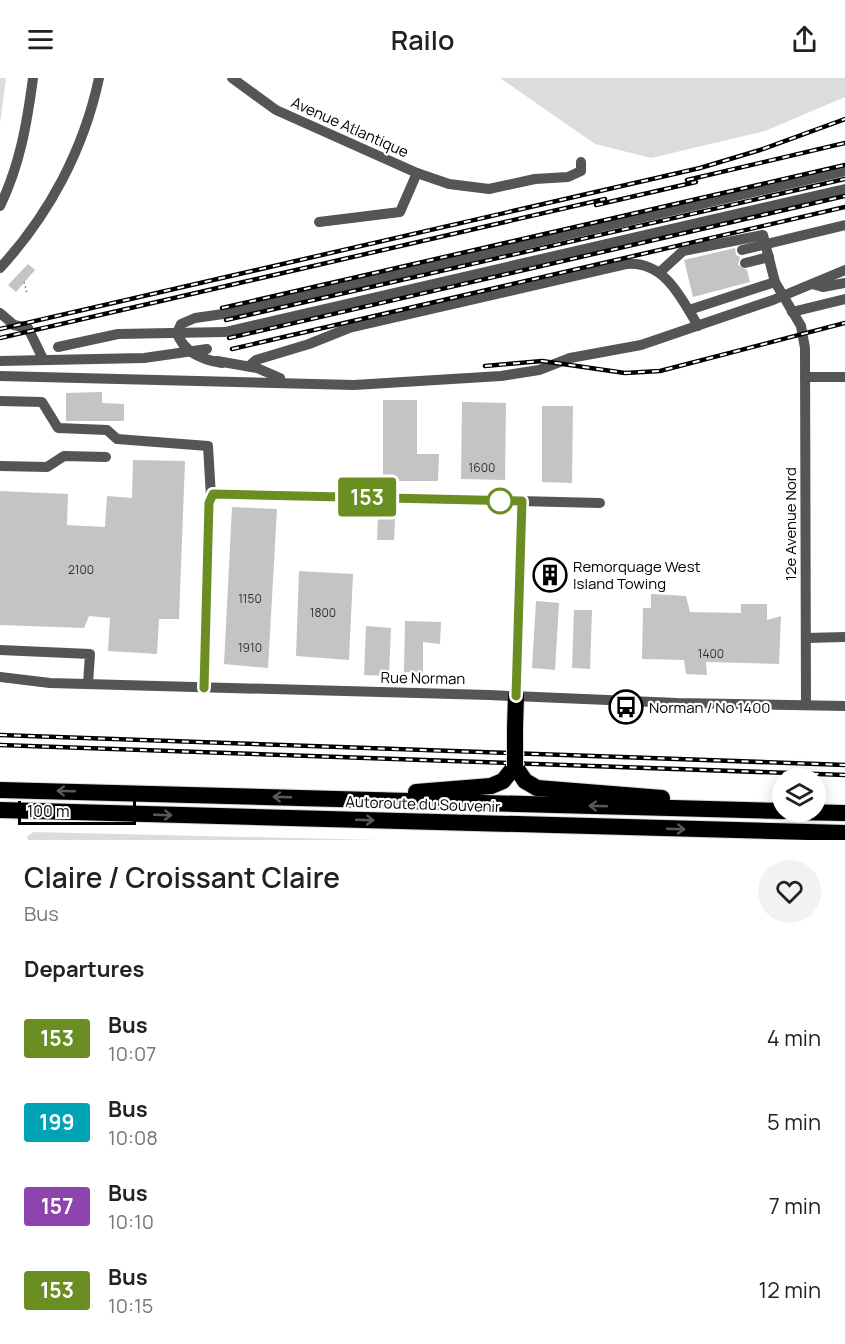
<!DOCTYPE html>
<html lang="en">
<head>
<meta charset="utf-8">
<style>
  body { margin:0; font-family:Manrope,sans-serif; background:#f2f2f2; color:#222; height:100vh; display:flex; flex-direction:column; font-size:22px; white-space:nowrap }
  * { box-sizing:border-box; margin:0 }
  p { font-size:20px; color:#767676 }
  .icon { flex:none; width:33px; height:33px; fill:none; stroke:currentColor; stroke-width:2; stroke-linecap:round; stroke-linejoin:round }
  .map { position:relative; height:762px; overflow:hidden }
  .side { display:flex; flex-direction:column; background:#fff; flex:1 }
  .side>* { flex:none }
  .badge { padding:0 12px; border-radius:4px; font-size:21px; line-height:39px }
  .fabs { position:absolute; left:772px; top:690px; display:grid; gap:12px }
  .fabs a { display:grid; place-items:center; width:54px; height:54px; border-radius:50%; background:#fff; box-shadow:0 3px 15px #0003; font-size:30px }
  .scale { position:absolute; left:18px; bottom:15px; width:118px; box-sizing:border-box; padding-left:6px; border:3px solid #000; border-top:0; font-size:16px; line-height:21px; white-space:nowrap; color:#000; -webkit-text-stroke:4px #fff; paint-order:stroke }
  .map>.badge { position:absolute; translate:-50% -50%; box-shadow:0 0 0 3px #fff }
  h2 { padding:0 24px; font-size:22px; line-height:54px }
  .round { display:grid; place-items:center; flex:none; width:63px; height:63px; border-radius:32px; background:#f2f2f2 }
  .headline { display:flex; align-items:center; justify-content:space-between; height:102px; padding:0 24px }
  h1 { font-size:28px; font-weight:600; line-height:45px }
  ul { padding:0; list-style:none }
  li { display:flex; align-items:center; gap:18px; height:84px; padding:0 24px }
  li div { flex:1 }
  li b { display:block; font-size:22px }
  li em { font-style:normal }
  li .badge { min-width:66px; font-weight:700; text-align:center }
  header { display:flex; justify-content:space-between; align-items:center; height:78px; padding:0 24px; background:#fff; font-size:27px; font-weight:600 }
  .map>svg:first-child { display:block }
  .green { fill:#dcdcdc }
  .building { fill:#c4c4c4 }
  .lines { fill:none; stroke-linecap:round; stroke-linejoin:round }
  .highway-casing { stroke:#dbdbdb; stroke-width:18 }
  .path { stroke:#777; stroke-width:1.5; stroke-dasharray:1.5 3; stroke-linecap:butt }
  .minor { stroke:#555; stroke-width:10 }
  .highway { stroke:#000; stroke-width:16 }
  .rail-casing { stroke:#000; stroke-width:4.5 }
  .rail { stroke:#fff; stroke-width:2; stroke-dasharray:7; stroke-linecap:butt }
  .highway-bridge-casing { stroke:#dbdbdb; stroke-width:18; stroke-linecap:butt }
  .highway-bridge { stroke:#000; stroke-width:16 }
  .oneway { stroke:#595959 }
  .line-casing { stroke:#fff; stroke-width:14 }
  .line { stroke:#6b8e23; stroke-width:9 }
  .stop-dot { fill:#fff; stroke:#6b8e23; stroke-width:3 }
  .labels { text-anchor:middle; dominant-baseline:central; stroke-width:4.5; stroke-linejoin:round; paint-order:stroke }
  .number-label { font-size:12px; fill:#313131 }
  .street-label { font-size:15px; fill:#000; stroke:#fff }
  .poi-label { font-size:15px; fill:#000; stroke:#fff; text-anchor:start }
</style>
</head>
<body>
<header><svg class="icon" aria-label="menu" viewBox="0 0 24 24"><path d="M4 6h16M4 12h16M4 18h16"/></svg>Railo<svg class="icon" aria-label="share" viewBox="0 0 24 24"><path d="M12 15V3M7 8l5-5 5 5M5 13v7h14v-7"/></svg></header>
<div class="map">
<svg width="845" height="762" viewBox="0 0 845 762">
  <rect width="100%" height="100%" fill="#fff"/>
  <g class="green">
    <polygon points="0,0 6,0 0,46"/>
    <polygon points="500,0 845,0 845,19 765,53 651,80 595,66"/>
    <polygon points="34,754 379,762 28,762 27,758"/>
  </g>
  <g class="building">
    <polygon points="735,170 736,177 740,179 738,187 747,192 750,204 693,219 684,182"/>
    <polygon points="28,186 35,192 16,214 8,207"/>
    <polygon points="102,314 102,325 124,326 124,343 66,343 66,315"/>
    <polygon points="383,322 417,322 417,376 439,376 438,403 383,403"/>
    <polygon points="462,324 506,325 505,402 461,401"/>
    <polygon points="542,328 573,328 572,405 542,404"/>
    <polygon points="133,382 185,383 179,541 159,541 157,576 108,573 110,540 89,538 84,550 0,547 0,413 68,416 67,447 105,449 107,418 132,420"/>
    <polygon points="232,429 277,431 268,590 224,586"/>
    <polygon points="378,440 395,441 394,462 377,462"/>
    <polygon points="538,490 563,491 562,504 538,503"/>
    <polygon points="299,493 353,496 349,582 296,578"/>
    <polygon points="651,516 686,518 690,534 741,535 741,526 767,526 767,542 781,538 779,586 706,584 707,597 686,596 684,582 642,581 643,530 651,530"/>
    <polygon points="536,523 559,525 555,592 532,590"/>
    <polygon points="574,532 592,532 590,591 572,590"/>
    <polygon points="405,543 441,544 440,566 423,564 423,595 404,594"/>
    <polygon points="366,548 391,550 389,598 364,597"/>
  </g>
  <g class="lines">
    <g class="highway-casing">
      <g id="highway">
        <polyline points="515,649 516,618"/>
        <polyline points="0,712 783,733"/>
        <polyline points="416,714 491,708 503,703 515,688 525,703 537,710 662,720"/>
        <polyline points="0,732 845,755"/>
        <polyline points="796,734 845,735"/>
      </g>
    </g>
    <polyline class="path" points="24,204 27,215"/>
    <g class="minor">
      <polyline points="232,0 276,32 417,95 400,134 319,144"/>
      <polyline points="417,95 449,106 489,111 535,101 568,99 581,93 581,84"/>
      <path d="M0,128C20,87 27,45 33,0"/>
      <polyline points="742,172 845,147"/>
      <polyline points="745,185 769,179"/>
      <path d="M0,190C49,137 84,71 99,0"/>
      <polyline points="660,194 683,173 763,157 775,204 801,248 805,270 806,627"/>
      <polyline points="812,206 823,209 845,205"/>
      <polyline points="689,232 775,204"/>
      <polyline points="792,234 845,221"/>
      <polyline points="0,235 14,247 28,250 43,281"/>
      <polyline points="58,269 118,256 225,254 845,111"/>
      <polyline points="0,283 144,280 207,271"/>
      <polyline points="217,283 257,290 280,300 279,305"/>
      <path d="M222,285C203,282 184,275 177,255L181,246L195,240L223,236L845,93"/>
      <path d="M249,288L256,282L309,266L349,250L627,186C664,183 681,219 698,248"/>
      <polyline points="0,298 354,307 501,298 539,292 570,280 641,267 773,222 845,192"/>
      <polyline points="805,299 845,299"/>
      <polyline points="0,323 42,324 58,350 107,352 117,361 208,368 211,419"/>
      <polyline points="0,388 47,389 64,378 106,379"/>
      <polyline points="806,560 845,559"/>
      <polyline points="0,572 90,576 88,606"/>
      <polyline points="0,599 50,605 489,617 677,625 845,628"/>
      <polyline points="204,610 209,425 214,416 600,425"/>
      <polyline points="516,618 522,423"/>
    </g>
    <use href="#highway" class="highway"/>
    <g class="rail-casing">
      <g id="rail">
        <polyline points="687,102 845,65"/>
        <polyline points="596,127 696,104"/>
        <polyline points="222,230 845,87"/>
        <polyline points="226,242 845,101"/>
        <polyline points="0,251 700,90 760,72 845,41"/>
        <polyline points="0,260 605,121"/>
        <polyline points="229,260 845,118"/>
        <polyline points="232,271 845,129"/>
        <polyline points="485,288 542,283 625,295 660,293 845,245"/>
        <polyline points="0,657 845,687"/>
        <polyline points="0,667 845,697"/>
      </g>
    </g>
    <use href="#rail" class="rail"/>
    <g class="highway-bridge-casing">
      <polyline id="highway-bridge" points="515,688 515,649"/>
    </g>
    <use href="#highway-bridge" class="highway-bridge"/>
  </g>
  <defs><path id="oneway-shaft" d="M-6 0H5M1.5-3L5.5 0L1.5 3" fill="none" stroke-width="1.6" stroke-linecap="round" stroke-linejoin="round" transform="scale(1.5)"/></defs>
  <g class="oneway">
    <use href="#oneway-shaft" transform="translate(66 713) rotate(-178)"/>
    <use href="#oneway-shaft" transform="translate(282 719) rotate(-178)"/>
    <use href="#oneway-shaft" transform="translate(598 728) rotate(-178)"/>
    <use href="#oneway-shaft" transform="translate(163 737) rotate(2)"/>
    <use href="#oneway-shaft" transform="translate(365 742) rotate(2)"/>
    <use href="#oneway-shaft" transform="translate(676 751) rotate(2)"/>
  </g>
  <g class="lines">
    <g class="line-casing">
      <polyline id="line" points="204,610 209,425 213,416 522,423 516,618"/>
    </g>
    <use href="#line" class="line"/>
  </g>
  <defs>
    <g id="building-ring" transform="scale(1.725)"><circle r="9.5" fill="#fff" stroke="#000" stroke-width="1.5"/><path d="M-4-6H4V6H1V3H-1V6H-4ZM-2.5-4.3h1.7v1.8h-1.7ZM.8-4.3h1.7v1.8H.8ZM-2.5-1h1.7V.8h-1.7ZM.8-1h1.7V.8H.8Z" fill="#000"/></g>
    <g id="bus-ring" transform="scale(1.725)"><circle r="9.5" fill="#fff" stroke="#000" stroke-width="1.5"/><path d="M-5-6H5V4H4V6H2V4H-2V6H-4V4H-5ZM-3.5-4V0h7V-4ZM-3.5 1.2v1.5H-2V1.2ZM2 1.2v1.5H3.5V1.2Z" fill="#000"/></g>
  </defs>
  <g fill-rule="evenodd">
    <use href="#building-ring" x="550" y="497"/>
    <use href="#bus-ring" x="626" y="629"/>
  </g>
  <circle class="stop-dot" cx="500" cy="423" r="12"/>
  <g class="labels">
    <g class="number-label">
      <text x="482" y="389">1600</text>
      <text x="81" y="491">2100</text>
      <text x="250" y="520">1150</text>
      <text x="323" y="534">1800</text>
      <text x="250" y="569">1910</text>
      <text x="711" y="575">1400</text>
    </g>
    <g class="street-label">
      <text transform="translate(350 49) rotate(24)">Avenue Atlantique</text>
      <text transform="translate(790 446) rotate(-90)">12e Avenue Nord</text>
      <text transform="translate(423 600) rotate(1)">Rue Norman</text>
      <text transform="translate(423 726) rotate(2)">Autoroute du Souvenir</text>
    </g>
    <g class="poi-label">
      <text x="573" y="488">Remorquage West<tspan x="573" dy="17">Island Towing</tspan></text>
      <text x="649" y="629">Norman / No 1400</text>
    </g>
  </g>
</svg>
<div class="fabs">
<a><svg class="icon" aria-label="layers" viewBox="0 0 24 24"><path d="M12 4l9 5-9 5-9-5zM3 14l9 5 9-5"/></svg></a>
</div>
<div class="scale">100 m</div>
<b class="badge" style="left:367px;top:419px;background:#6b8e23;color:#fff">153</b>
</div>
<section class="side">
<div class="headline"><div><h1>Claire / Croissant Claire</h1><p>Bus</p></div><a class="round"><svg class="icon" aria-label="heart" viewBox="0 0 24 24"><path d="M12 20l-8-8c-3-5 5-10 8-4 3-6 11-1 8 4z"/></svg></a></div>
<h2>Departures</h2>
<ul>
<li><span class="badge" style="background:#6b8e23;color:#fff">153</span><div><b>Bus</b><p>10:07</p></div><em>4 min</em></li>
<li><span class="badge" style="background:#00a3b4;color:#fff">199</span><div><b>Bus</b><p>10:08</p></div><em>5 min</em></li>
<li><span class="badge" style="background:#8e44ad;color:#fff">157</span><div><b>Bus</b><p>10:10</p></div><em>7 min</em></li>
<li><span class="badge" style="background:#6b8e23;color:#fff">153</span><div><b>Bus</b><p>10:15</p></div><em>12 min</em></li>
</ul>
</section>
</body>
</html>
